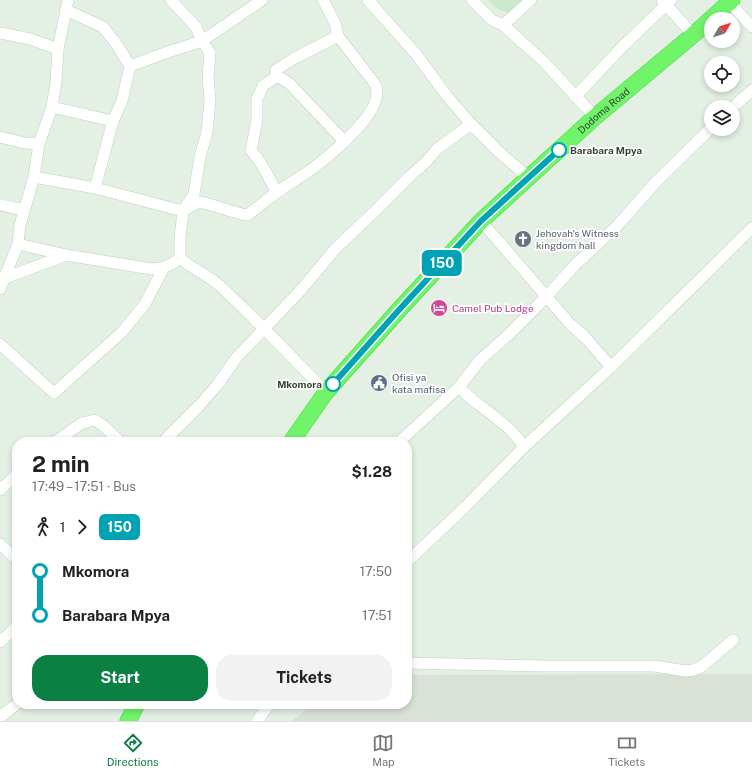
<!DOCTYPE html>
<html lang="en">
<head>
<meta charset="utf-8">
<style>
  body { margin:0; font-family:"Public Sans",sans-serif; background:#f2f2f2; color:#222; height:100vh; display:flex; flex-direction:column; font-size:15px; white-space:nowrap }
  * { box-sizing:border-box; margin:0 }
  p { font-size:13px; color:#767676 }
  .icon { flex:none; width:22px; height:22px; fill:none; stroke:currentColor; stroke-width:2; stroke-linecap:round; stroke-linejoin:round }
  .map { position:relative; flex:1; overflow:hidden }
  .details { position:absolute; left:12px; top:437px; width:400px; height:272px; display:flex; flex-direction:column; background:#fff; border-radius:16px; box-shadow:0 2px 6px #0003 }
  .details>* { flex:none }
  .badge { padding:0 8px; border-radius:6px; font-size:14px; line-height:26px }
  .needle { width:26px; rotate:51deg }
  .fabs { position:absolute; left:704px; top:12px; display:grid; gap:8px }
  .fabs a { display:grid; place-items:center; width:36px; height:36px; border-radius:50%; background:#fff; box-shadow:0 2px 6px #0003; font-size:20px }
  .map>.badge { position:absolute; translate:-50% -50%; box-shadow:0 0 0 2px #fff }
  .legs { display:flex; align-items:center; gap:6px; height:44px; padding:0 20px; font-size:13px }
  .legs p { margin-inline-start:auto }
  .overview { display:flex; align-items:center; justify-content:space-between; height:68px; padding:0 20px }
  h1 { font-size:22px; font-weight:700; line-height:30px }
  .button { display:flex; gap:8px; margin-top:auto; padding:8px 20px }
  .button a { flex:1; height:46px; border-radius:16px; background:#0b8043; color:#fff; font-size:16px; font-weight:700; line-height:46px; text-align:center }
  .button a+a { background:#f2f2f2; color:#222 }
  ul { padding:0 20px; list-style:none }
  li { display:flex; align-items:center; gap:14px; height:44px; font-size:15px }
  li i { display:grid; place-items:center; width:6px; height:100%; margin:0 5px; background:currentColor }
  li i::after { content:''; width:10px; height:10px; margin:-5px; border:3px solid; border-radius:50%; background:#fff }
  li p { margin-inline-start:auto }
  li:first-child i { background:linear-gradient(#0000 50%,currentColor 0) }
  li:last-child i { background:linear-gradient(currentColor 50%,#0000 0) }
  .menu { display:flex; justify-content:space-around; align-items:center; height:56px; border-top:1px solid #e0e0e0; background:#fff; font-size:11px; color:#767676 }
  .menu a { display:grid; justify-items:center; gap:2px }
  .menu .selected { color:#0b8043 }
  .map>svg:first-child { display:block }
  .industrial { fill:#dae2d8 }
  .education { fill:#cde9cd }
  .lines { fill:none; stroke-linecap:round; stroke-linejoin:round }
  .minor-casing { stroke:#bed3bd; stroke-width:12 }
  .highway-casing { stroke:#47d23b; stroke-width:17 }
  .minor { stroke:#fff; stroke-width:11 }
  .highway { stroke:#70f46a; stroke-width:16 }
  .line-1-casing { stroke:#fff; stroke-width:9 }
  .line-1 { stroke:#00a3b4; stroke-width:6 }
  .stop-1-dot { fill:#fff; stroke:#00a3b4; stroke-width:2 }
  .labels { text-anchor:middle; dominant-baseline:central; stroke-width:3.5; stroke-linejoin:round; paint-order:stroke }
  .street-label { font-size:10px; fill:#354234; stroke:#fff }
  .stop-label { font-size:10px; font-weight:bold; fill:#354234; stroke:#fff; text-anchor:start }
  .worship-label { font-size:10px; fill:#5b616d; stroke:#fff; text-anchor:start }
  .hotel-label { font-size:10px; fill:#b23c85; stroke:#fff; text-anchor:start }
  .service-label { font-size:10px; fill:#4e5e75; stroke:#fff; text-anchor:start }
</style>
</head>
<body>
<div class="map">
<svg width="752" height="721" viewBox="0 0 752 721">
  <rect width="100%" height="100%" fill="#e3f0e3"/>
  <polygon class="industrial" points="752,674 752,721 292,721 313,704 407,704 407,675"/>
  <polygon class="education" points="488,0 523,0 509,13 496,8"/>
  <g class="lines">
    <g class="minor-casing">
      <g id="minor">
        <path d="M171,0L196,27L202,41L210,53L208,78L210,100L207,132L200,157L194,194L183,211L180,238V258C192,269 208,275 220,286C257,320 291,356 326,392"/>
        <polyline points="368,0 416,54 447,96 471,124 499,152 528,177"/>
        <polyline points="472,0 492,20 503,25 543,61 595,117"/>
        <polyline points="662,0 693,35"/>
        <polyline points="729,2 752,27"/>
        <polyline points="66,10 103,27 115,42 130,66 122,101 113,121 95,188"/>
        <polyline points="503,25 531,0"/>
        <polyline points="0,33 30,39 58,49"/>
        <polyline points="130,66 168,52 202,41 262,0"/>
        <polyline points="277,76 289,83 344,141"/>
        <polyline points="575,97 622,47 671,0"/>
        <polyline points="52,107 113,121"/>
        <polyline points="733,107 752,90"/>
        <polyline points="0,137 25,143 39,144"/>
        <path d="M34,177L95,188L183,211L199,202C216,205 230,212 247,215C258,208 268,198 279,191C291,183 303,175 315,167C332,153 388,109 375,84L338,36L335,23L323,0"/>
        <path d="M277,192C268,178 263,162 251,151L257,120V99L263,86L277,76L276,70L293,59L338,36"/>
        <polyline points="0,205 24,210"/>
        <polyline points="481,221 571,325 585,337 611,367"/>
        <polyline points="18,244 66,255"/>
        <path d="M1,278H5L66,255L152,269C166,268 169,266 180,258"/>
        <polyline points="0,289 18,244 20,225 34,177 39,144 52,107 56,82 58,49 68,0"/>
        <polyline points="0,344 54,393 121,333 145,304 163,269"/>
        <path d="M459,387C465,393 471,399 478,404C495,417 512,428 524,447"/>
        <polyline points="55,442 82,423 95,420 104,426 120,442"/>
        <polyline points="163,442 198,407 218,384 237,357 300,291 336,248 375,211 409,177 426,162 437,149 471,124"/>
        <polyline points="399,442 459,387 480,360 507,336 547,296 574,266 617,226 655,183 711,128"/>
        <polyline points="0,490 17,474"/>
        <polyline points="0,544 17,560"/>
        <polyline points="407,562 465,507 524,447 611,367 752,228"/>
        <polyline points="0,642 17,626"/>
        <polyline points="407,663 544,666 654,666 686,671 693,670 701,667 733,640"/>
        <polyline points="0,717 17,704"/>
        <polyline points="257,721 270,704"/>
      </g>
    </g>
    <g class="highway-casing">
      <g id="highway">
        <path id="s1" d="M291,442L326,392L398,311L481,221L595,117L693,35L732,0"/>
        <polyline points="128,721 137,704"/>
      </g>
    </g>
    <use href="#minor" class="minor"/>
    <use href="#highway" class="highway"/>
  </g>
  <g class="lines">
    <g class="line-1-casing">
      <polyline id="line-1" points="333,384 398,311 481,221 559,150"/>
    </g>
    <use href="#line-1" class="line-1"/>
  </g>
  <defs>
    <g id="church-disc" transform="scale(0.9)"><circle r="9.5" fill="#6b7280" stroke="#fff"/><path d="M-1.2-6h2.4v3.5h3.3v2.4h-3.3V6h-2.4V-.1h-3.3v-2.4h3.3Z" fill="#fff"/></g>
    <g id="hotel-disc" transform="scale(0.9)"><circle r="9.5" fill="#d1479c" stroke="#fff"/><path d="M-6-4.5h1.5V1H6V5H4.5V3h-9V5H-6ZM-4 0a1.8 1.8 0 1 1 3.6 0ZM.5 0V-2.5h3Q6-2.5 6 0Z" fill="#fff"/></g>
    <g id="civic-disc" transform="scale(0.9)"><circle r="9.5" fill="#5c6f8a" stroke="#fff"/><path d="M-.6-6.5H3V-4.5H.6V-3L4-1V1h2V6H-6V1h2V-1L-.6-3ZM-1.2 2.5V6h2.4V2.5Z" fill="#fff"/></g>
  </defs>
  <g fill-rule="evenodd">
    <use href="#church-disc" x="523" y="239"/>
    <use href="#hotel-disc" x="439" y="308"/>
    <use href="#civic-disc" x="379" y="383"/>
  </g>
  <g class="stop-1-dot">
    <circle cx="559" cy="150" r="7"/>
    <circle cx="333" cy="384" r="7"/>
  </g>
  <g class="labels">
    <g class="street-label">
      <text stroke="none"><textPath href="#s1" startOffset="457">Dodoma Road</textPath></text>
    </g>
    <g class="stop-label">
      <text x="570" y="150">Barabara Mpya</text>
      <text x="322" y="384" text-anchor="end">Mkomora</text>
    </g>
    <g class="worship-label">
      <text x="536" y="233">Jehovah's Witness<tspan x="536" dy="12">kingdom hall</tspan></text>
    </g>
    <g class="hotel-label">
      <text x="452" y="308">Camel Pub Lodge</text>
    </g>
    <g class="service-label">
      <text x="392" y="377">Ofisi ya<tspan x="392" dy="12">kata mafisa</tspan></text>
    </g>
  </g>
</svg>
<div class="fabs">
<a><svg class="needle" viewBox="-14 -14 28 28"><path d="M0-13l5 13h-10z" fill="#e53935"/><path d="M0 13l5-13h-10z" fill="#767676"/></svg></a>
<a><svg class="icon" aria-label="locate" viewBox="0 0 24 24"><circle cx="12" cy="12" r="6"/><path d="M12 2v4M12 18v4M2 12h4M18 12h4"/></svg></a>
<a><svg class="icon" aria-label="layers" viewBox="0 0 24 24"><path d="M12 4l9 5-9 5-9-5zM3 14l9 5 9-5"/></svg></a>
</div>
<b class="badge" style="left:442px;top:263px;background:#00a3b4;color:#fff">150</b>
<section class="details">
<div class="overview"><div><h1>2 min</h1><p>17:49 – 17:51 · Bus</p></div><b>$1.28</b></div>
<div class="legs"><svg class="icon" aria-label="walk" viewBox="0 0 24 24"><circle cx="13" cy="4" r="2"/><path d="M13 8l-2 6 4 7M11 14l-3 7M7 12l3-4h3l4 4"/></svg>1<svg class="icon" aria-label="forward" viewBox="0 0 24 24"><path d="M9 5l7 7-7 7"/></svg><b class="badge" style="background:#00a3b4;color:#fff">150</b></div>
<ul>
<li><i style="color:#00a3b4"></i><b>Mkomora</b><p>17:50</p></li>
<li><i style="color:#00a3b4"></i><b>Barabara Mpya</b><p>17:51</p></li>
</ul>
<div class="button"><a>Start</a><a>Tickets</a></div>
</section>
</div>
<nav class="menu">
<a class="selected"><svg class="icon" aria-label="directions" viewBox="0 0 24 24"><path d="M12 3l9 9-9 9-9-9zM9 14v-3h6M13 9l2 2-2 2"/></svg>Directions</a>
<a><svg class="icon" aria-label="map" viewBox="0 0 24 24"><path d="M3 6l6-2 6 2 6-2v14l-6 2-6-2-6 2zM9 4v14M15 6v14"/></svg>Map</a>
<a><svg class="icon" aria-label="tickets" viewBox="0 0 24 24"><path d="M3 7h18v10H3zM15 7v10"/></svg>Tickets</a>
</nav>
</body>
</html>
